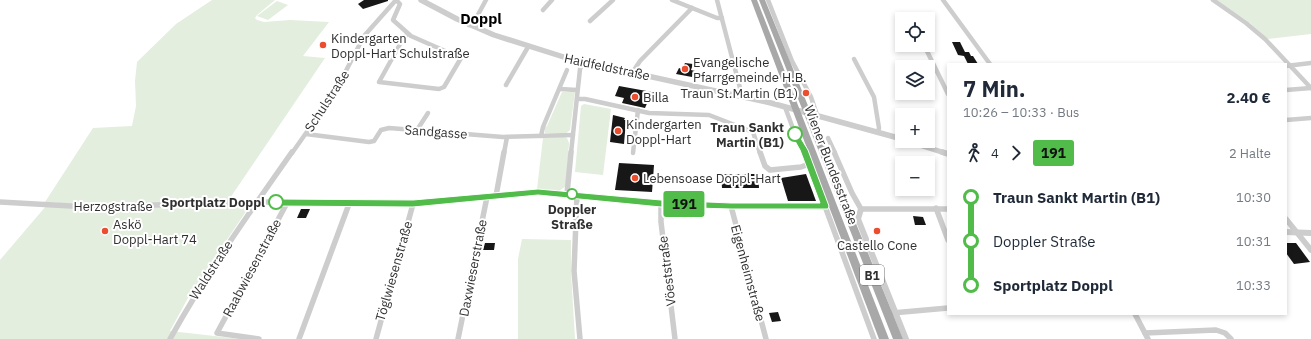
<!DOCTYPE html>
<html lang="de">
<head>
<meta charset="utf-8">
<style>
  body { margin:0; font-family:"IBM Plex Sans",sans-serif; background:#f6f6f7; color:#1f2937; height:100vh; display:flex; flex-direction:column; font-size:15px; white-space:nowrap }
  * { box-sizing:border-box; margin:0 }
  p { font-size:13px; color:#747a83 }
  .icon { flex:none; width:22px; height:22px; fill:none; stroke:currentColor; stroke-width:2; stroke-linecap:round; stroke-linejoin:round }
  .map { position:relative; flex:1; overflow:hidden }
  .side { position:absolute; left:947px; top:63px; width:340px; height:252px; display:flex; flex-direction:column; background:#fff; border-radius:0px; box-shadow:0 2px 6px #0003 }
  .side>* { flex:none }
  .badge { padding:0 8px; border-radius:3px; font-size:14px; line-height:26px }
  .tools { position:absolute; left:895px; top:12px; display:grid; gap:8px }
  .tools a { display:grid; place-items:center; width:40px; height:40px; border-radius:0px; background:#fff; box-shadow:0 2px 6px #0003; font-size:20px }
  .map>.badge { position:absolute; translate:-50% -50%; box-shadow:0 0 0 2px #fff }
  .legs { display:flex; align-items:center; gap:6px; height:44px; padding:0 16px; font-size:13px }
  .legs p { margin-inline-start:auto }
  .overview { display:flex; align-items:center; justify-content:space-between; height:68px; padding:0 16px }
  h1 { font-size:22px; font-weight:700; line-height:30px }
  ul { padding:0 16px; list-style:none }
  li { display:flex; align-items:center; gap:14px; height:44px; font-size:15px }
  li i { display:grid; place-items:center; width:6px; height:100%; margin:0 5px; background:currentColor }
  li i::after { content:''; width:10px; height:10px; margin:-5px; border:3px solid; border-radius:50%; background:#fff }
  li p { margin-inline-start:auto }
  li:first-child i { background:linear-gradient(#0000 50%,currentColor 0) }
  li:last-child i { background:linear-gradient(currentColor 50%,#0000 0) }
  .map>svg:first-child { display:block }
  .green { fill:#e3eede }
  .building { fill:#171717 }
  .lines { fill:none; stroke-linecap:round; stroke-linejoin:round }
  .minor-far1 { stroke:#cdcdcd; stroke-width:4.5 }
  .minor { stroke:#cdcdcd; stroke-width:5.5 }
  .tertiary-far1 { stroke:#cdcdcd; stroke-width:5.5 }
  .tertiary { stroke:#cdcdcd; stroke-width:6 }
  .primary { fill:#a8a8a8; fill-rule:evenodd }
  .line-1 { fill:#51bc4a; stroke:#fff }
  .poi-dot { fill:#ec4d2e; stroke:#fff; stroke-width:1.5 }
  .stop-1-dot { fill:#fff; stroke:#51bc4a; stroke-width:2 }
  .labels { text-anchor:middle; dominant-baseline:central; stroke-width:4; stroke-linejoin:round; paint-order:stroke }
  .shield { fill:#fff; stroke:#6e6e6e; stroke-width:1 }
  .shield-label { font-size:12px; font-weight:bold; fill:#303030 }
  .poi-label { font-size:13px; fill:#303030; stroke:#fff; text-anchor:start }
  .street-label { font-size:13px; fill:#303030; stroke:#fff }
  .stop-label { font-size:13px; font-weight:bold; fill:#303030; stroke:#fff; text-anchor:end }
  .quarter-label { font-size:15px; font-weight:bold; fill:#000; stroke:#fff }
</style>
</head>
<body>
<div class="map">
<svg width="1311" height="339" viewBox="0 0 1311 339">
  <rect width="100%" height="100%" fill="#fff"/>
  <g class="green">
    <polygon points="212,0 275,0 257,15 255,18 257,20 264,22 290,20 329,22 303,56 325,58 228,201 243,205 247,210 189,296 170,331 241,339 0,339 0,260 46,206 90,205 45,202 93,128 132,126 136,106 135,81 137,62 176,24"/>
    <polygon points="1216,0 1311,0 1311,34 1268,39 1250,23"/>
    <polygon points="277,1 288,5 268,20 257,16"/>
    <polygon points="562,92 575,92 570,130 565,134 545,133 545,127 547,126"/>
    <polygon points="584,104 611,109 603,175 575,172 581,106"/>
    <polygon points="564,137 567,138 569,143 566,186 559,191 537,189 543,138"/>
    <polygon points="522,239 571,240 571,272 575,339 518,339 518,259"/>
  </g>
  <g class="building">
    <polygon points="364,0 388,0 388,1 363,9 358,4"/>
    <polygon points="952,42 960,42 965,52 969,52 971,56 973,56 978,64 968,64 964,56 958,55"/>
    <polygon points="685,63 693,64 691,70 695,71 692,77 676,74 679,68 682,69"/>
    <polygon points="619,86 652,92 645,108 622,103 624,98 615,96"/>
    <polygon points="613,115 625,118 624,120 626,120 624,144 610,142"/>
    <polygon points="619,163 654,165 652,192 615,190"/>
    <polygon points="721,174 758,174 759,188 722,188"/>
    <polygon points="806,174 816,201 788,201 781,178"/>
    <polygon points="301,209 310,209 306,218 297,218"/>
    <polygon points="913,216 923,217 926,225 915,225"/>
    <polygon points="485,243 495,243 494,250 483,250"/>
    <polygon points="1286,243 1296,243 1310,262 1294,264 1286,253"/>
    <polygon points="778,312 781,321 772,322 769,313"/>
  </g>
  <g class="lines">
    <g class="minor-far1">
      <polyline points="672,0 717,18 722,18"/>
      <polyline points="717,0 740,88 739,96"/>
      <polyline points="768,0 792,61 811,97 817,115"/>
      <polyline points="943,0 990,64"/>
      <polyline points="1213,0 1246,23 1265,39 1311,88"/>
      <polyline points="543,10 552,0"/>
      <polyline points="590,21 613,0"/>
      <polyline points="469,25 474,22 486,0"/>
      <polyline points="924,45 948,94"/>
      <polyline points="854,59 874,97 879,128 878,132"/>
      <polyline points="1286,66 1311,63"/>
      <polyline points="632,73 640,61 692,8"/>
      <polyline points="506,85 528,47"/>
      <polyline points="560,89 577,90"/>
      <polyline points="1286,90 1311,88"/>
      <polyline points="577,99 585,99 649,113 709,115 753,132 760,153"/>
      <polyline points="785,107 795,134 805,153"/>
      <polyline points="1286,120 1311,118"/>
      <polyline points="417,130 428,113"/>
      <polyline points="306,134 369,142 374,141 381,130 389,128 503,137 573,135"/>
      <polyline points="541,136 543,127 567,70"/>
      <polyline points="828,138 835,153"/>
      <polyline points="292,153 335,92 364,36 396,0 400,4 393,20 411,36 461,58 444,87 439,89 379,82 404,37 408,34"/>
      <polyline points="504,153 507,137"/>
      <polyline points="571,153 580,69 583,63"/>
      <polyline points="633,153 638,110"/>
    </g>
    <g class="minor">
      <polyline points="760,152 765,166 770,170 801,167 809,164"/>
      <polyline points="805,152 874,339"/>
      <polyline points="834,152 852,193 861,209 948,209"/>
      <polyline points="567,194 571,152"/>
      <polyline points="577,195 574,271 580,339"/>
      <polyline points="496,196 504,152"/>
      <polyline points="0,202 89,207 256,202 413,204 538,192 661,203 731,206 825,207"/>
      <polyline points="661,203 661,222 675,339"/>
      <polyline points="731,206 766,339"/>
      <polyline points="936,208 948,240"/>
      <polyline points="1286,219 1311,250"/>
      <polyline points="892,313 948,308"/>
      <polyline points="1135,314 1148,339"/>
      <polyline points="1145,333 1216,330 1225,333 1231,339"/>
      <path d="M170,339C206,274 249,213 292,152"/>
      <polyline points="259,339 217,333 287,203"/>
      <polyline points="299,339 349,204"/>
      <polyline points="376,339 413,204"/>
      <polyline points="458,339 487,197"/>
    </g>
    <g class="tertiary-far1">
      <polyline points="421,0 457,19 494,35 570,59 771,103 902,139"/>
      <polyline points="907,141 945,153"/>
    </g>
    <g class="tertiary">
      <polyline points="942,152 948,154"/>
      <polyline points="861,209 858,219 906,339"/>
      <polyline points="1286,232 1311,233"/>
    </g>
    <g class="primary">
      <polygon points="751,0 757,0 889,339 879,339"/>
      <polygon points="759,0 765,0 903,339 893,339"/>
    </g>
  </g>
  <polygon class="line-1" points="792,132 797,132 808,150 829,206 828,209 731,209 661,207 538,195 413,207 276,206 272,202 276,199 413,200 538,189 661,200 731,203 820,203 800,150 791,134"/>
  <g class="poi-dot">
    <circle cx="323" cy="45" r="4"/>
    <circle cx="685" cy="69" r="4"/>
    <circle cx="806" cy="93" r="4"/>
    <circle cx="635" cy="97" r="4"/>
    <circle cx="618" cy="131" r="4"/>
    <circle cx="635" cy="178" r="4"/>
    <circle cx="105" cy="231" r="4"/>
    <circle cx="877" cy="231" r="4"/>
  </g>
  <g class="stop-1-dot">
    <circle cx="795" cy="134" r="7"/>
    <circle cx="572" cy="194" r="5"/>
    <circle cx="276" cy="202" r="7"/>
  </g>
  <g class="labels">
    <rect class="shield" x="860" y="265" width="24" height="20" rx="3"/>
    <g class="shield-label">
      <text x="872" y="275">B1</text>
    </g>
    <g class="poi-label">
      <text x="331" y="38">Kindergarten<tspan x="331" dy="15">Doppl-Hart Schulstraße</tspan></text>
      <text x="693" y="62">Evangelische<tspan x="693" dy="15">Pfarrgemeinde H.B.</tspan></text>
      <text x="798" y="93" text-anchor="end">Traun St.Martin (B1)</text>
      <text x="643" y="97">Billa</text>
      <text x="626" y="124">Kindergarten<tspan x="626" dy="15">Doppl-Hart</tspan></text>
      <text x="643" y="178">Lebensoase Doppl-Hart</text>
      <text x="113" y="224">Askö<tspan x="113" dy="15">Doppl-Hart 74</tspan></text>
      <text x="877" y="245" text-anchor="middle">Castello Cone</text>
    </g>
    <g class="street-label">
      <text transform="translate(607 67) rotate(12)">Haidfeldstraße</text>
      <text transform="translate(327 101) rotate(-57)">Schulstraße</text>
      <text transform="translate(436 132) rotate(4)">Sandgasse</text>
      <text transform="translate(831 165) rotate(69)">Wiener Bundesstraße</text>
      <text x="113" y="206">Herzogstraße</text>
      <text transform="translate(252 268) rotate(-62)">Raabwiesenstraße</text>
      <text transform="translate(473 268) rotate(-79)">Daxwieserstraße</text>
      <text transform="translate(211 270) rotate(-57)">Waldstraße</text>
      <text transform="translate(394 271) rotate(-74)">Töglwiesenstraße</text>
      <text transform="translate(667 271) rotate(-97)">Vöeststraße</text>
      <text transform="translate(748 273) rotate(75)">Eigenheimstraße</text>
    </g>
    <g class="stop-label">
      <text x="784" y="127">Traun Sankt<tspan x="784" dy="15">Martin (B1)</tspan></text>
      <text x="265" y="202">Sportplatz Doppl</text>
      <text x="572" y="209" text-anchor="middle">Doppler<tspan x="572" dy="15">Straße</tspan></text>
    </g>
    <g class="quarter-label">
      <text x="481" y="18">Doppl</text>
    </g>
  </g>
</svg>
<div class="tools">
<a><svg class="icon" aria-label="locate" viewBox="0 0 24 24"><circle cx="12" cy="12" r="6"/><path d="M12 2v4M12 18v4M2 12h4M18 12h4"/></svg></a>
<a><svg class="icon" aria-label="layers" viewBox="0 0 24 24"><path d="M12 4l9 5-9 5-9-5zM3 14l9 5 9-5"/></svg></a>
<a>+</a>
<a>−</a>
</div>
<b class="badge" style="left:684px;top:204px;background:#51bc4a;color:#111">191</b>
<section class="side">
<div class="overview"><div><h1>7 Min.</h1><p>10:26 – 10:33 · Bus</p></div><b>2.40 €</b></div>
<div class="legs"><svg class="icon" aria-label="walk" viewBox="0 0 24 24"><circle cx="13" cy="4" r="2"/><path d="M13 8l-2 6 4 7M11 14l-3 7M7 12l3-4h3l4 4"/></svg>4<svg class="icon" aria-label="forward" viewBox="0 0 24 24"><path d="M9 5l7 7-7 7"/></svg><b class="badge" style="background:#51bc4a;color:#111">191</b><p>2 Halte</p></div>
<ul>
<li><i style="color:#51bc4a"></i><b>Traun Sankt Martin (B1)</b><p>10:30</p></li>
<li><i style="color:#51bc4a"></i><span>Doppler Straße</span><p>10:31</p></li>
<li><i style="color:#51bc4a"></i><b>Sportplatz Doppl</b><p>10:33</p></li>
</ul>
</section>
</div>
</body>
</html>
